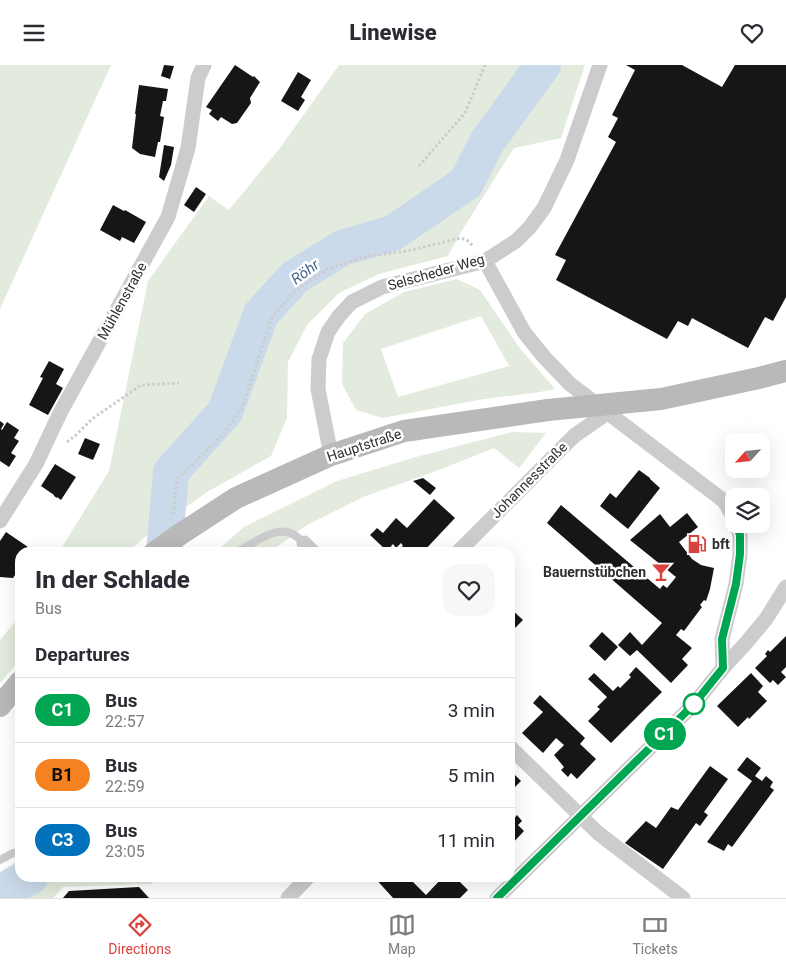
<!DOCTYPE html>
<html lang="en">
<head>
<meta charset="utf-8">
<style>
  body { margin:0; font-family:Roboto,sans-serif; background:#f7f7f7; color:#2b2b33; height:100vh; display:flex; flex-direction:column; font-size:19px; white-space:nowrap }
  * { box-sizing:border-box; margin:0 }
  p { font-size:16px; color:#7c7c81 }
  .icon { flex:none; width:28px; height:28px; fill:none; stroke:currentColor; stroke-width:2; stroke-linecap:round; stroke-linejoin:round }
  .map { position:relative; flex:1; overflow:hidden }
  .panel { position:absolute; left:15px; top:482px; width:500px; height:335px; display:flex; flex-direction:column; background:#fff; border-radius:15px; box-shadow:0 5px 20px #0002 }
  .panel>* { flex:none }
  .badge { padding:0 10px; border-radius:16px; font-size:18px; line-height:32px }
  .needle { width:32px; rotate:243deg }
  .buttons { position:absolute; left:725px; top:368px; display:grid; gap:10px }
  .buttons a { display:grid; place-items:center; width:45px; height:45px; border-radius:10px; background:#fff; box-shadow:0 5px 20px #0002; font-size:25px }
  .map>.badge { position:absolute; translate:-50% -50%; box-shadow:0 0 0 2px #fff }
  h2 { padding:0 20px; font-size:19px; line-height:45px }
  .round { display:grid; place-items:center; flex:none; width:52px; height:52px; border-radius:15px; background:#f7f7f7 }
  .head { display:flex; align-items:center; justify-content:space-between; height:85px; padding:0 20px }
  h1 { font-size:24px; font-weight:800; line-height:38px }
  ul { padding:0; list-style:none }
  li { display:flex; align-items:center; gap:15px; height:65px; padding:0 20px; border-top:1px solid #e1e1e2 }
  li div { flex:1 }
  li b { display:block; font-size:19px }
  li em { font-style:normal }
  li .badge { min-width:55px; font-weight:700; text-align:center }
  header { display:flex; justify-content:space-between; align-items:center; height:65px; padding:0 20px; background:#fff; font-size:22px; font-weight:800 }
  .menu { display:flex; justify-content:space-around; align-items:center; height:70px; border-top:1px solid #e1e1e2; background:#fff; font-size:14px; color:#7c7c81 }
  .menu a { display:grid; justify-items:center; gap:2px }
  .menu .on { color:#da433d }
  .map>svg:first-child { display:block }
  .green { fill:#e3ebde; fill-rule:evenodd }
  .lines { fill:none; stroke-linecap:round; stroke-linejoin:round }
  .river { stroke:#cbdaea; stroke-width:36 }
  .building { fill:#161616 }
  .path { stroke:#ccc; stroke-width:3; stroke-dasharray:2.5 2.5; stroke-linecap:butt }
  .service { stroke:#ccc; stroke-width:8 }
  .minor { stroke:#ccc; stroke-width:15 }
  .secondary { stroke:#b9b9b9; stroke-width:22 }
  .secondary-bridge { stroke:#b9b9b9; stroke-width:22 }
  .line-casing { stroke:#fff; stroke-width:11 }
  .line { stroke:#00a651; stroke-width:8 }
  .stop-dot { fill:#fff; stroke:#00a651; stroke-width:2.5 }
  .labels { text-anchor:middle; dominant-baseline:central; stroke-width:5; stroke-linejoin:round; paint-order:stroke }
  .street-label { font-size:14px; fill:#2f2f2f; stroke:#fff }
  .poi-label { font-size:14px; font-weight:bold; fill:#2f2f2f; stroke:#fff; text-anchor:start }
  .water-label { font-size:15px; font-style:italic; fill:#42678c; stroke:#fff }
</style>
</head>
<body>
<header><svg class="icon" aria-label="menu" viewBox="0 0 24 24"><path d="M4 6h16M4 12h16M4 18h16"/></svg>Linewise<svg class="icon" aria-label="heart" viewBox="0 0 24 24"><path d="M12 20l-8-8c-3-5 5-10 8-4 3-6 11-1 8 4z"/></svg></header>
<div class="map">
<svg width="786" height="833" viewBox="0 0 786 833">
  <rect width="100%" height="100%" fill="#fff"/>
  <g class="green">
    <polygon points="0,0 111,0 0,244"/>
    <polygon points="339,0 585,0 561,73 514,83 461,167 448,191 379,209 339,228 307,260 288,297 287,353 271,391 207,427 152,466 128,487 59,487 109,406 148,216 209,131 229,145 280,83"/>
    <path d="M457,214L480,225L519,282L555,324L540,327L478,335L383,353L356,345L342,319L343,278L365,249L404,227ZM481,251L509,301L398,332L381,284Z"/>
    <polygon points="512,367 546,368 519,403 494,383 439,405 363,432 307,460 270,487 214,488 244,462 337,416 416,392"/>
    <polygon points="20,551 20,595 0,618 0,575"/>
    <polygon points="20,796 20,812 163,813 150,819 63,822 53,833 0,833 0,807 16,797"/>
  </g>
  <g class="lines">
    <g class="river">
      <polyline points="164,488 171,407 225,347 261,249 295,212 342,183 393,168 466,118 487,77 543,0"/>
      <polyline points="0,829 7,824 30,812"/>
    </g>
  </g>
  <g class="building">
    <polygon points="164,0 174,1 170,14 161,11"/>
    <polygon points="235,0 253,12 254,11 260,17 250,33 251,38 237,58 232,59 221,52 218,56 209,49 212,45 206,42"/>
    <polygon points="626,0 682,0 722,22 735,0 786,0 786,232 773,256 765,252 748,283 692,253 688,261 678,256 667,274 556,215 566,195 555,190 616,77 608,72 618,53 612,50 635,5"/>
    <polygon points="298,7 311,15 301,32 305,35 298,46 281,36"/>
    <polygon points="139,20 168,24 166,36 163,36 160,51 164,52 160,77 158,77 155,92 140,89 132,83 136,49 135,49"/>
    <polygon points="164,80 174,82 171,100 164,116 159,112"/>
    <polygon points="196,122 206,129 194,147 184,140"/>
    <polygon points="113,140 124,146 125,145 146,157 134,178 122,172 120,176 100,165"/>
    <polygon points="49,296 64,304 56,319 63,323 48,350 29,340 43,313 40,312"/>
    <polygon points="0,356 4,359 1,364 2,365 7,357 19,365 14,373 19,376 11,388 16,391 9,402 0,396"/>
    <polygon points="85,373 100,379 93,395 78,389"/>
    <polygon points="55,399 76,412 61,435 57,432 57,433 54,431 54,430 41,421"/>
    <polygon points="639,405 650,413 650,414 660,423 628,464 600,441 610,428 616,433"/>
    <polygon points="423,413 436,423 430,430 413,416"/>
    <polygon points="434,434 455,453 422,488 403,488 399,484 403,481 401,478 396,483 393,479 387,486 370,470 377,463 383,468 396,453 407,463"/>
    <polygon points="561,440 660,524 663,520 667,523 676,512 630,475 660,449 670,462 687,448 698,462 679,477 692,494 701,500 714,503 710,524 706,536 704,535 700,540 702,542 684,566 681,564 676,570 692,583 682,594 688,600 671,618 637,585 630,591 618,580 630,567 642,580 662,558 547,458"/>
    <polygon points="6,467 28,482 24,488 20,488 20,505 19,504 13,513 0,512 0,476"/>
    <polygon points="510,543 523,555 510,568"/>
    <polygon points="602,567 618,582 605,596 589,581"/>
    <polygon points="786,571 786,602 781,607 786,612 778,620 773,615 770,618 755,603 767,591 765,589 768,585 770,587"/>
    <polygon points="636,602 662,627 611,678 588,656 600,644 597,642 607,632 588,614 594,608 613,626 618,621 620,623 631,612 629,610"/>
    <polygon points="751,608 763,621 758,627 767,636 749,654 748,652 738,662 717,641"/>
    <polygon points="540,630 585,673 580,679 596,694 577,714 571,708 568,712 561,705 564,702 554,690 564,680 556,673 543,688 522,668 543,647 533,638"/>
    <polygon points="747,692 761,703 755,711 762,716 766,711 773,717 770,722 774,725 732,782 728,779 724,786 707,777 752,716 737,705"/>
    <polygon points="710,701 728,714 704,747 708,750 700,761 696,758 663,804 625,778 646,756 656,763 671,742 678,745"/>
    <polygon points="510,705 521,716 510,727"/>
    <polygon points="517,750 522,756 518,760 524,766 510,781 510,752 513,755"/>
    <polygon points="374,812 408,812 426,830 443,812 455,812 468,825 460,833 393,833"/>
    <polygon points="139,822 149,833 63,833 69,826"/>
  </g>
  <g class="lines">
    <g class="path">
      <polyline points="419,101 465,48 485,0"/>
      <polyline points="67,377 76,370 92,354 141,320 179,318"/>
      <polyline points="173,449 177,414 224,369 243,340 272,252 295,226 329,203 369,191 407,186 461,173 468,176 473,181"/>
    </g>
    <g class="service">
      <path d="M234,488C249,482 271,463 287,467C293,468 299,473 304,478"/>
      <polyline points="0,795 13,788 20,787"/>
    </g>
    <g class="minor">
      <polyline points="485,196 524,267 544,292 570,319 724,436 734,453"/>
      <polyline points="331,390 318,324 319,294 328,267 339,251 352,237 382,222 485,196 516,176 530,162 544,143 567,95 600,0"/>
      <polyline points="0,456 36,399 60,348 168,152 188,83 198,13 204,0"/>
      <polyline points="304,478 314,488"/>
      <polyline points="457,488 574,371 607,348"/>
      <polyline points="723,603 722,574 736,519 740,489 740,470 736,459"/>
      <polyline points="510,682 598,768 683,833"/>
      <polyline points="288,833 308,812"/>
      <polyline points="497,833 665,668 694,639 723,603 746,578 766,554 786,522"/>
    </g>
    <g class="secondary">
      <polyline points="179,470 236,433 331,390 404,366 548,345"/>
      <polyline points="0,641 20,617"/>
    </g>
    <g class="secondary-bridge">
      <polyline points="548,345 661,334 759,313 786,306"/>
      <polyline points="154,488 179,470"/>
    </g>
  </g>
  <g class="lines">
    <g class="line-casing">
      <polyline id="line" points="497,833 665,668 694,639 723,603 722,574 736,519 740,489 740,470 736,459"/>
    </g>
    <use href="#line" class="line"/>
  </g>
  <defs>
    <g id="fuel-bare" transform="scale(1.5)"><path d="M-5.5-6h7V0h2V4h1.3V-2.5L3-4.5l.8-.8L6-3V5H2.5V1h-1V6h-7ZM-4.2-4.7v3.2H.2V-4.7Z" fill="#da433d" stroke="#fff" stroke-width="2.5" paint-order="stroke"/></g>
    <g id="bar-bare" transform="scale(1.5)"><path d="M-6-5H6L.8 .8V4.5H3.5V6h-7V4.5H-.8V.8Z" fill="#da433d" stroke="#fff" stroke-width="2.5" paint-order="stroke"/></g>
  </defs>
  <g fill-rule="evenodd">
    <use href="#fuel-bare" x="697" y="479"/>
    <use href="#bar-bare" x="661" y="507"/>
  </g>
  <circle class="stop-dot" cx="694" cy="639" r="10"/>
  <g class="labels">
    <g class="street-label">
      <text transform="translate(436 207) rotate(-16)">Selscheder Weg</text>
      <text transform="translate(122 236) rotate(-61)">Mühlenstraße</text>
      <text transform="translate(364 380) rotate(-18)">Hauptstraße</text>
      <text transform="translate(529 415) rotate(-45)">Johannesstraße</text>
    </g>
    <g class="poi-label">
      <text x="712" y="479">bft</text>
      <text x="646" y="507" text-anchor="end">Bauernstübchen</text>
    </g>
    <g class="water-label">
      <text transform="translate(305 207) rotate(-36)">Röhr</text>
    </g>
  </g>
</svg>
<div class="buttons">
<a><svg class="needle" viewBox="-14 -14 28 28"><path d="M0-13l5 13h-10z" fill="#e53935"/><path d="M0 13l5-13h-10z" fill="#7c7c81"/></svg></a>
<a><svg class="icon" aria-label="layers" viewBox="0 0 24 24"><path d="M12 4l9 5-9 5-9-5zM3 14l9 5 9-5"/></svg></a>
</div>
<b class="badge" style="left:665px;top:669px;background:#00a651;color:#fff">C1</b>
<section class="panel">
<div class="head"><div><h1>In der Schlade</h1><p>Bus</p></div><a class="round"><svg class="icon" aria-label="heart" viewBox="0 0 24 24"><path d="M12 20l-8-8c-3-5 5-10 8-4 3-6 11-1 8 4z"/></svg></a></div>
<h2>Departures</h2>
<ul>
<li><span class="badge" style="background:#00a651;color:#fff">C1</span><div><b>Bus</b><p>22:57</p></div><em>3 min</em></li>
<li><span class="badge" style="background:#f58220;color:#111">B1</span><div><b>Bus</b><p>22:59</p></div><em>5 min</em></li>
<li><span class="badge" style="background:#0072bc;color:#fff">C3</span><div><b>Bus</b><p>23:05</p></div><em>11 min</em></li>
</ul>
</section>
</div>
<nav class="menu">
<a class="on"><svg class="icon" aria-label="directions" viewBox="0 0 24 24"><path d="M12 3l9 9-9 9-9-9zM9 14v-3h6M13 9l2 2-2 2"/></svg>Directions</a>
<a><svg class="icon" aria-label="map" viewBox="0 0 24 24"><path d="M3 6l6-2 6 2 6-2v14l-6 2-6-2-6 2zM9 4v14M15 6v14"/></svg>Map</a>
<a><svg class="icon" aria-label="tickets" viewBox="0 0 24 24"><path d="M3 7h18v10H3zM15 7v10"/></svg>Tickets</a>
</nav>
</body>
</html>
